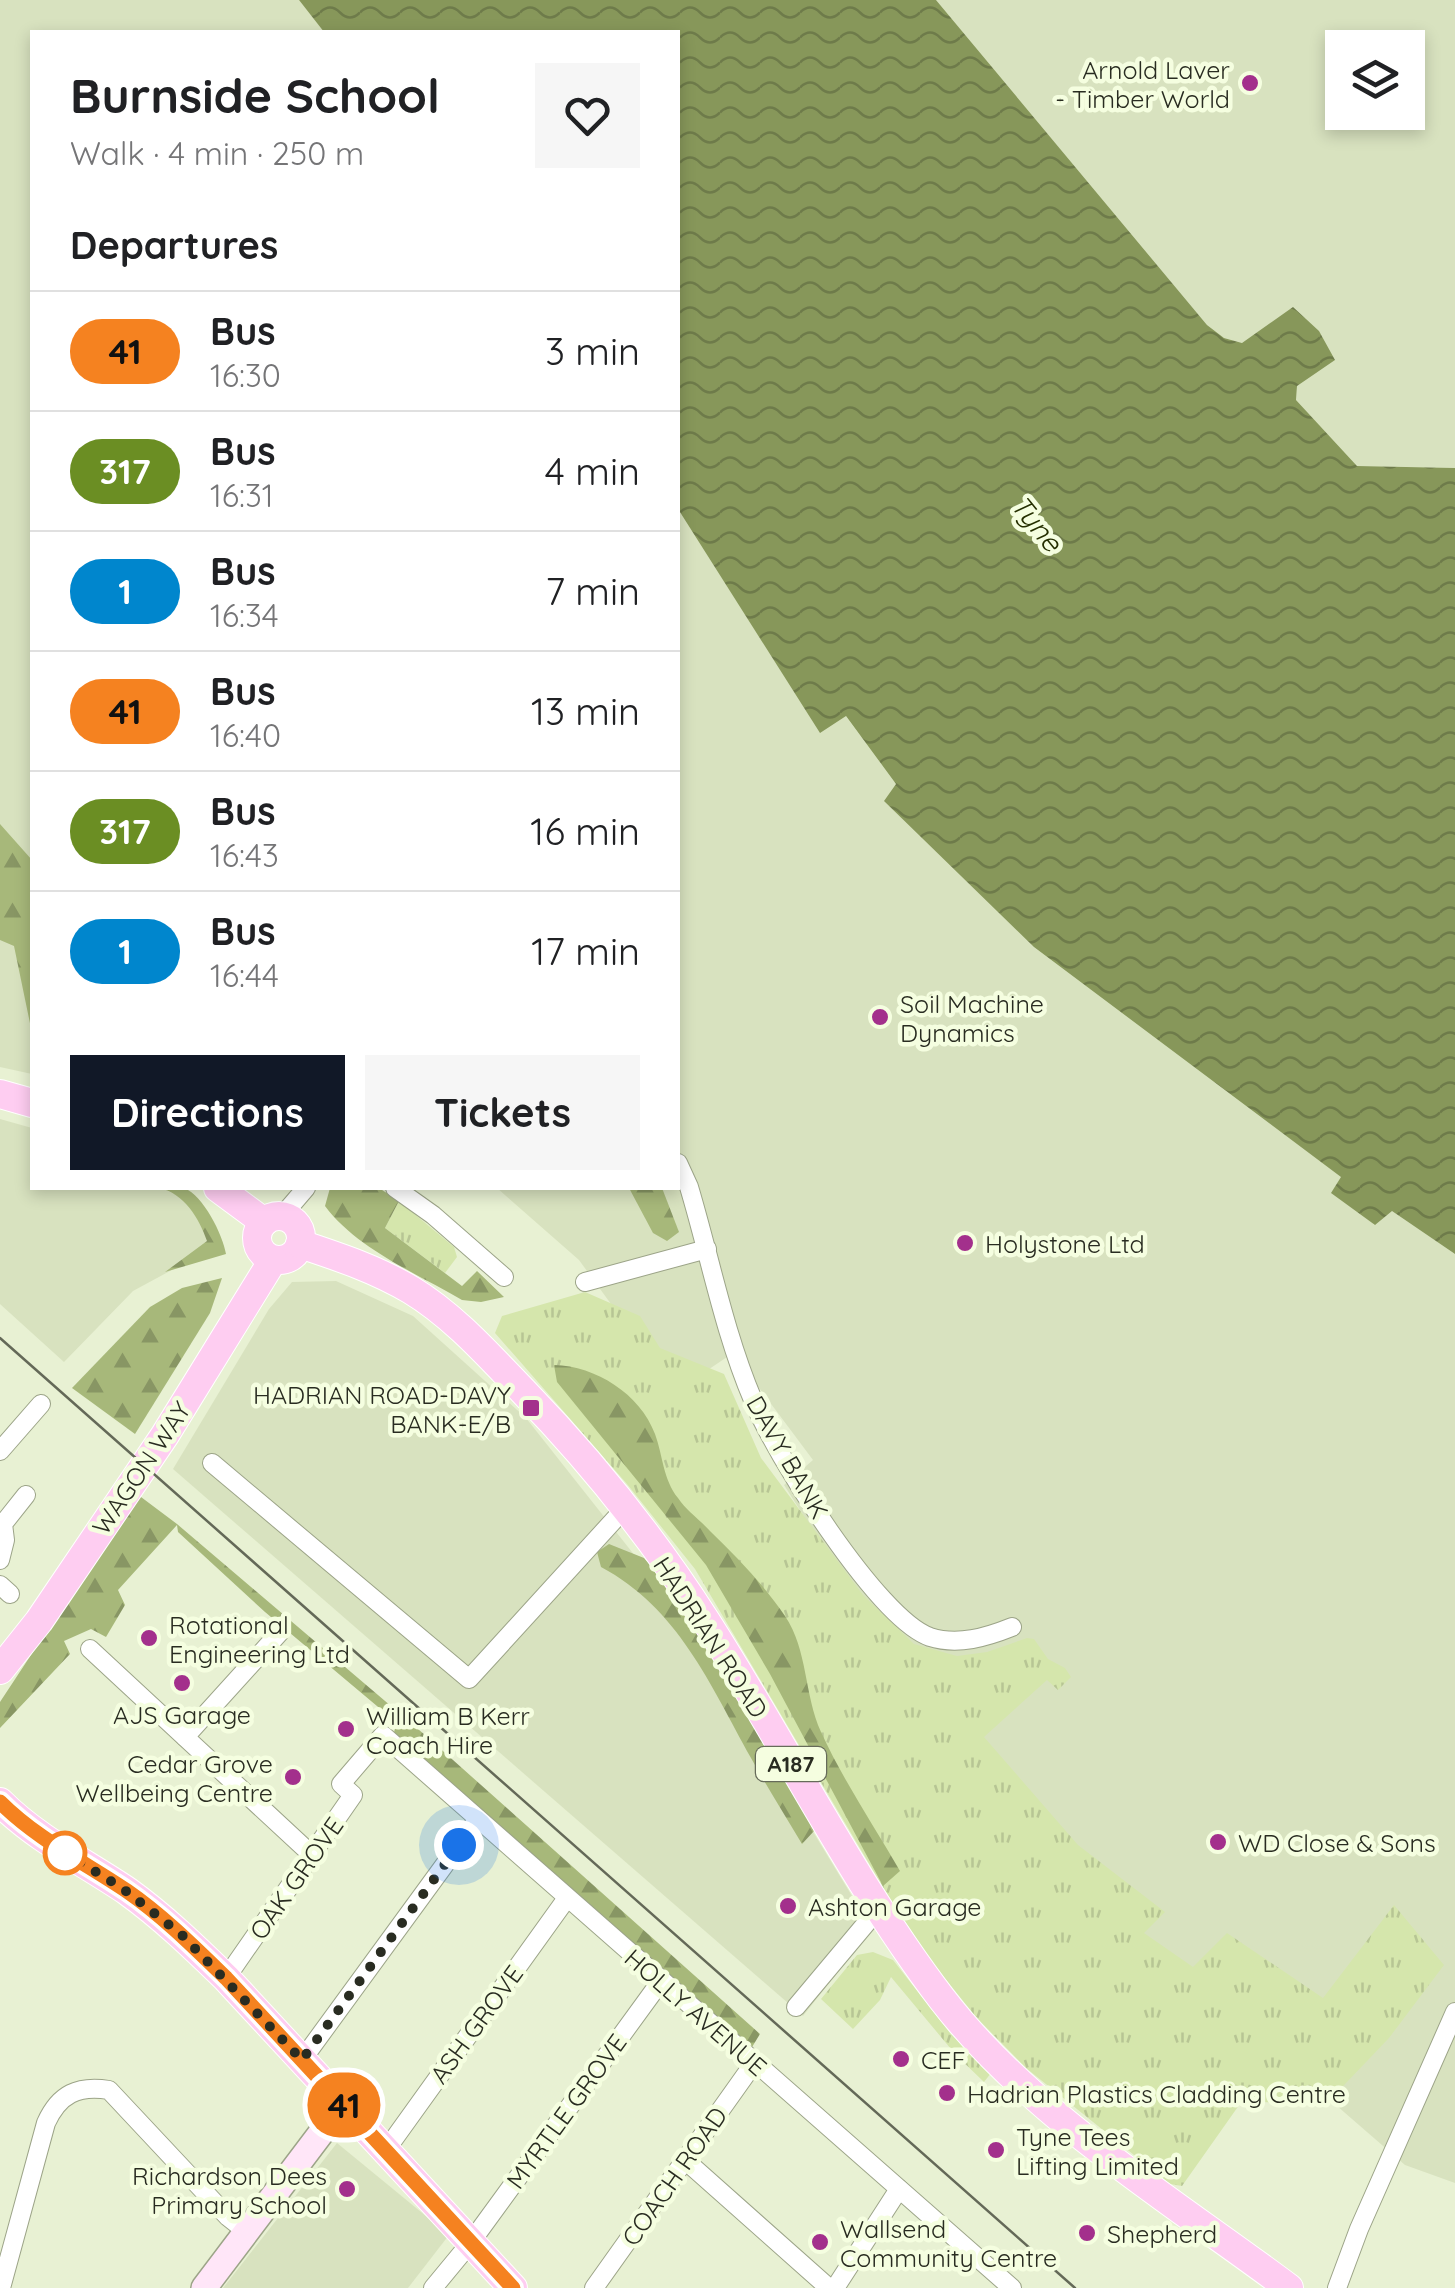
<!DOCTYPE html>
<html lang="en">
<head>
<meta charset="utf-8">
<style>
  body { margin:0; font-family:Quicksand,sans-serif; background:#f6f6f6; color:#202124; height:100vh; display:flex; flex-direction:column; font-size:38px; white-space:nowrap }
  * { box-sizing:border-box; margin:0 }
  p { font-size:32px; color:#757577 }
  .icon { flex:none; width:55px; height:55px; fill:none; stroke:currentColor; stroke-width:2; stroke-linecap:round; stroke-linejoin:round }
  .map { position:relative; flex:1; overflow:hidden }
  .drawer { position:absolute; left:30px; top:30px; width:650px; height:1160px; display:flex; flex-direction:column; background:#fff; border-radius:0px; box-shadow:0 5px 15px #0003 }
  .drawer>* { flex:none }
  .badge { padding:0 20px; border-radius:32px; font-size:35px; line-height:65px }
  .fabs { position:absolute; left:1325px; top:30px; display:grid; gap:20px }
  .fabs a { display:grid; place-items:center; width:100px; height:100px; border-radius:0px; background:#fff; box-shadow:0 5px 15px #0003; font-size:50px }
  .you { position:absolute; width:50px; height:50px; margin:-25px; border:8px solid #fff; border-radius:50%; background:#1a73e8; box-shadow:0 0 0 15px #1a73e833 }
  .map>.badge { position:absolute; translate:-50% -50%; box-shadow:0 0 0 5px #fff }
  h2 { padding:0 40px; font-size:38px; line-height:90px }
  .round { display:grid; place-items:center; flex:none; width:105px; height:105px; border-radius:0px; background:#f6f6f6 }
  .overview { display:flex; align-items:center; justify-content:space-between; height:170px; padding:0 40px }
  h1 { font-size:48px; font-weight:700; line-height:75px }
  .primary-button { display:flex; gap:20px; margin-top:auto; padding:20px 40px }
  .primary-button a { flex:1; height:115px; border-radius:0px; background:#111827; color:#fff; font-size:40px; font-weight:700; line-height:115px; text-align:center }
  .primary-button a+a { background:#f6f6f6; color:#202124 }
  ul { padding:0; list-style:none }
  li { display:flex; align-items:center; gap:30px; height:120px; padding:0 40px; border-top:2px solid #e0e0e0 }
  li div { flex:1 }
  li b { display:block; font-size:38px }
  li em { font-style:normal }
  li .badge { min-width:110px; font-weight:700; text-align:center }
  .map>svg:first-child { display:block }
  .built { fill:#d8e2bf; fill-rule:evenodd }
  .grass { fill:url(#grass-tufts) }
  .forest { fill:url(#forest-firs) }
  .water { fill:url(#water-waves) }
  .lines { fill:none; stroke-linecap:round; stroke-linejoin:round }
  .street-casing { stroke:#9ca488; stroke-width:20 }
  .secondary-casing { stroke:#9ca488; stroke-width:28 }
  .primary-casing { stroke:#fff; stroke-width:30 }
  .street { stroke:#fff; stroke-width:18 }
  .secondary { stroke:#ffe6f8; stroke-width:25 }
  .primary { stroke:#fecdf1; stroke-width:28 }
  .tram { stroke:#646958; stroke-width:2.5 }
  .line-casing { stroke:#fff; stroke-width:22 }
  .line { stroke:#f58220; stroke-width:15 }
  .walk { stroke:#292c21; stroke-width:10; stroke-dasharray:0 18 }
  .poi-dot { fill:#a3308c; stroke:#f5fee0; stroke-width:4 }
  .stop-dot { fill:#fff; stroke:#f58220; stroke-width:5 }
  .labels { text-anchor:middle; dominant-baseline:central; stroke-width:9; stroke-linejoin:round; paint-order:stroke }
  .shield { fill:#f5fee0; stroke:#666b5a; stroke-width:2.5 }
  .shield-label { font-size:22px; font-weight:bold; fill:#292c21 }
  .poi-label { font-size:25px; fill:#292c21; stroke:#f5fee0; text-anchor:start }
  .street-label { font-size:25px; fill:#292c21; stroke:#f5fee0 }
  .water-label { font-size:28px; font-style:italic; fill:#252f00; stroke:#f5fee0 }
</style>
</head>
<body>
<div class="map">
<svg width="1455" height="2288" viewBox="0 0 1455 2288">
  <defs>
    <pattern id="grass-tufts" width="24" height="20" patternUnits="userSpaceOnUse" patternTransform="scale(2.5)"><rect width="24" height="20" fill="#d5e6ac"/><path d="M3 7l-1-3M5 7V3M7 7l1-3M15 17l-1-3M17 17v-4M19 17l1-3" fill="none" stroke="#b7c594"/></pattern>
    <pattern id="forest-firs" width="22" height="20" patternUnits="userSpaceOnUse" patternTransform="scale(2.5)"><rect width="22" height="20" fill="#a7b87a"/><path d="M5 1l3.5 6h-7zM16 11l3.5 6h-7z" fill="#889664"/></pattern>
    <pattern id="water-waves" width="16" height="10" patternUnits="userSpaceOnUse" patternTransform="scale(2.5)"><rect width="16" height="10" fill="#87975a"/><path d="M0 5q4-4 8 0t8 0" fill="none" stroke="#6e7b4a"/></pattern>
  </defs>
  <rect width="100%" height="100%" fill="#e8f1d3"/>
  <g class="built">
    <polygon points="0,0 299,0 324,32 32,32 32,1074 0,1067"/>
    <path d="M936,0H1455V468L1357,466L1296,400L1297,386L1242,343L1224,338L1207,325ZM1342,48H1408V112H1342Z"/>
    <polygon points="678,509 820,732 845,715 896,784 885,800 1342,1177 1374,1225 1391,1210 1455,1254 1455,2183 1405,2165 1291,2066 1008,1836 784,1485 813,1460 733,1353 675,1392 579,1260 497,1188 678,1188"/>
    <polygon points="0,1119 32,1128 32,1188 161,1188 188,1200 218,1245 133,1291 64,1362 0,1304"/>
    <polygon points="336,1281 413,1316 526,1418 681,1614 872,1929 803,2016 173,1469 269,1309 292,1282"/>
    <polygon points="337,2143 449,2235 408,2288 223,2288"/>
  </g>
  <g class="grass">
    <polygon points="399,1201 454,1247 457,1257 445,1273 385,1228"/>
    <polygon points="585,1292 640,1316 660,1348 724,1374 761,1458 863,1595 914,1644 957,1656 987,1652 1027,1638 1034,1639 1048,1659 1065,1668 1071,1677 1058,1690 1047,1680 984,1737 1078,1845 1165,1912 1144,1933 1193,1967 1227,1933 1323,1998 1394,1905 1444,1965 1389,2038 1325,2105 1242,2101 1182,2186 1170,2184 1026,2068 976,2017 931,1961 887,1894 695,1569 627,1484 495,1333 502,1316"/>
    <polygon points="873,1952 893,1960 950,2033 991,2073 984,2082 956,2055 891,1977 880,2000 853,2029 821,1999 857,1955"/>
  </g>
  <g class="forest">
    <polygon points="0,824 32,860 32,1033 14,946 0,940"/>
    <path d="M159,1188C166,1188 177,1186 184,1188C203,1195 223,1235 226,1254L165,1272L207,1241C199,1218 184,1193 159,1188Z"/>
    <path d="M330,1188H379L399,1201L385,1228L462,1286L477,1271L504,1297L481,1302L462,1300C416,1273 357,1249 325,1206Z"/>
    <polygon points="629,1188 662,1188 679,1232 667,1241 653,1233"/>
    <polygon points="222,1278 210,1313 135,1434 72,1388 150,1307 182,1288"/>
    <path d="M554,1365C596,1366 640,1394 655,1434C663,1456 663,1479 678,1498C686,1510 700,1520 710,1531C737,1557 764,1585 785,1616C808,1650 804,1695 821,1732C843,1780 874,1826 900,1871L883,1886L770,1674L706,1565L557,1382Z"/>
    <polygon points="137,1494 177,1524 425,1735 760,2034 749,2052 394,1733 396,1722 265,1612 178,1532 177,1525 118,1590 125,1605 106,1637 91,1629 64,1641 70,1654 0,1728 0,1702"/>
    <path d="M609,1544L644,1558L685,1606L754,1714L814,1831L802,1844C785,1815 767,1787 751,1758C710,1684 678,1608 601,1567L597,1552Z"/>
  </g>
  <polygon class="water" points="299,0 936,0 1207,325 1224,338 1242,343 1293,307 1319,331 1335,360 1297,386 1296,400 1357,466 1455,468 1455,1254 1392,1211 1375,1225 1331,1193 1341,1177 1034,947 884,801 896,784 846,716 820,733 678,509 678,32 324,32"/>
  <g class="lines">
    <g class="street-casing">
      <g id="street">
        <path d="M678,1163L689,1187C710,1257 724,1332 753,1400C774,1453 878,1619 930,1637C958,1646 987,1637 1012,1627"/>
        <polyline points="395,1188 433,1215 504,1277"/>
        <polyline points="282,1216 306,1188"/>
        <polyline points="585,1282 707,1249"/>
        <polyline points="0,1451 41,1404"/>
        <polyline points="212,1463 469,1679 625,1508"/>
        <polyline points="0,1560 5,1540 3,1524 26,1495"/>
        <polyline points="0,1585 10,1594"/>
        <polyline points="90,1649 312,1855"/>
        <polyline points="185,1737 281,1631"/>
        <polyline points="226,1978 353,1795 341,1784 383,1735 1012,2288"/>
        <polyline points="796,2007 879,1908"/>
        <polyline points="302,2060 478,1819"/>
        <polyline points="386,2150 567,1898"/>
        <polyline points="685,2160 829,2288"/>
        <path d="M1,2288L46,2123C59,2094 78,2085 109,2090L228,2217L247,2232"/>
        <polyline points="433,2288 471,2242 661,1981"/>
        <polyline points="594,2288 754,2063"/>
        <polyline points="835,2288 899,2189"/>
        <polyline points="1337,2288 1359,2229 1455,2012"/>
      </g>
    </g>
    <g class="secondary-casing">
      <polyline id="secondary" points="204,2288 343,2104"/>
    </g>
    <g class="primary-casing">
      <g id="primary">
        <polyline points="0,1094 32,1103"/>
        <polyline points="218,1188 264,1222"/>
        <circle cx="279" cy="1238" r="22"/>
        <path d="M300,1244C339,1257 376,1269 411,1290C454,1316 489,1356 523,1391C591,1461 654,1540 706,1621C786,1746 852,1881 942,1999C1031,2115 1173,2201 1289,2288"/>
        <polyline points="0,1670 39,1621 165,1435 273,1260"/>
        <path d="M0,1802C37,1839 84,1862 127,1891C163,1917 194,1947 226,1978L513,2288"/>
      </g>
    </g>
    <use href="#street" class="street"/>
    <use href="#secondary" class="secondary"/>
    <use href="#primary" class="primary"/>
    <polyline class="tram" points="0,1338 1075,2288"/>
  </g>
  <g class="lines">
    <g class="line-casing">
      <path id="line" d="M0,1802C37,1839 84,1862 127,1891C163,1916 194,1947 226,1978L513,2288"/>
    </g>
    <use href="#line" class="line"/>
    <polyline class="walk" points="65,1853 122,1888 182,1935 302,2060 459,1845"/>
  </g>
  <g class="poi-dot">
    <circle cx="1250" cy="83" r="10"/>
    <circle cx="880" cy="1017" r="10"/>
    <circle cx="965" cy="1243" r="10"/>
    <rect x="521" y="1398" width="20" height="20" rx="5"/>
    <circle cx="149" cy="1638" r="10"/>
    <circle cx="182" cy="1683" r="10"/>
    <circle cx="346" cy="1729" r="10"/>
    <circle cx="293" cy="1777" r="10"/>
    <circle cx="1218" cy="1842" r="10"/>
    <circle cx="788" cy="1906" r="10"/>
    <circle cx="901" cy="2059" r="10"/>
    <circle cx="947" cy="2093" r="10"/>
    <circle cx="996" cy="2150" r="10"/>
    <circle cx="347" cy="2189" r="10"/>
    <circle cx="1087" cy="2233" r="10"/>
    <circle cx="820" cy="2242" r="10"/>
  </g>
  <circle class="stop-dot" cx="65" cy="1853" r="20"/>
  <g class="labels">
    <rect class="shield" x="756" y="1747" width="70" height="34" rx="8"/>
    <g class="shield-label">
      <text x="791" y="1764">A187</text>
    </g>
    <g class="poi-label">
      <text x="1230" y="69" text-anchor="end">Arnold Laver<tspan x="1230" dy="29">- Timber World</tspan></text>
      <text x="900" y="1003">Soil Machine<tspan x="900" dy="29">Dynamics</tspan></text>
      <text x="985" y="1243">Holystone Ltd</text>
      <text x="511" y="1394" text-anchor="end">HADRIAN ROAD-DAVY<tspan x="511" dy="29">BANK-E/B</tspan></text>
      <text x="169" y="1624">Rotational<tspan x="169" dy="29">Engineering Ltd</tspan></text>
      <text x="182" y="1714" text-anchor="middle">AJS Garage</text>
      <text x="366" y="1715">William B Kerr<tspan x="366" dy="29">Coach Hire</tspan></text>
      <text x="273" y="1763" text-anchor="end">Cedar Grove<tspan x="273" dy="29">Wellbeing Centre</tspan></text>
      <text x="1238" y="1842">WD Close &amp; Sons</text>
      <text x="808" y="1906">Ashton Garage</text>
      <text x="921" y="2059">CEF</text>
      <text x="967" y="2093">Hadrian Plastics Cladding Centre</text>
      <text x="1016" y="2136">Tyne Tees<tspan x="1016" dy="29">Lifting Limited</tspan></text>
      <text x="327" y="2175" text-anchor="end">Richardson Dees<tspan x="327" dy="29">Primary School</tspan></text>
      <text x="840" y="2228">Wallsend<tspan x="840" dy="29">Community Centre</tspan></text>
      <text x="1107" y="2233">Shepherd</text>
    </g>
    <g class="street-label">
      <text transform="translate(788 1457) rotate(60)">DAVY BANK</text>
      <text transform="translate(141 1468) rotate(-56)">WAGON WAY</text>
      <text transform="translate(711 1637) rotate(57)">HADRIAN ROAD</text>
      <text transform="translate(296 1878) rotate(-55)">OAK GROVE</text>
      <text transform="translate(696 2012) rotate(41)">HOLLY AVENUE</text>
      <text transform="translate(476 2024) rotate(-54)">ASH GROVE</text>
      <text transform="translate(566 2111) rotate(-54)">MYRTLE GROVE</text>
      <text transform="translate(674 2176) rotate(-55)">COACH ROAD</text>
    </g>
    <g class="water-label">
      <text transform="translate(1037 523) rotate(51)">Tyne</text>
    </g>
  </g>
</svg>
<div class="fabs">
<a><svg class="icon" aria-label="layers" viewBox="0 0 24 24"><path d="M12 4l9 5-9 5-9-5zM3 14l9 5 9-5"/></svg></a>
</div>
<div class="you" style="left:459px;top:1845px"></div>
<b class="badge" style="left:344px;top:2105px;background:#f58220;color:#111">41</b>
<section class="drawer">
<div class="overview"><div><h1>Burnside School</h1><p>Walk · 4 min · 250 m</p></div><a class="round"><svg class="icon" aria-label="heart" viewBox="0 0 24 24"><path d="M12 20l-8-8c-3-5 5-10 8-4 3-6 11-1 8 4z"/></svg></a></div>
<h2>Departures</h2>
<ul>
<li><span class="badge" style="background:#f58220;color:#111">41</span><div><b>Bus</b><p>16:30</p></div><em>3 min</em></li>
<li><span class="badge" style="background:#6b8e23;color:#fff">317</span><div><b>Bus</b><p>16:31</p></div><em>4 min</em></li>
<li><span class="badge" style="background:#0086cd;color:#fff">1</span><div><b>Bus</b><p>16:34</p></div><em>7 min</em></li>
<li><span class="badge" style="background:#f58220;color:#111">41</span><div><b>Bus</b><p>16:40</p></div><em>13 min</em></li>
<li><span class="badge" style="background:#6b8e23;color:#fff">317</span><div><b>Bus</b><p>16:43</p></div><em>16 min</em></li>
<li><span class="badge" style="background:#0086cd;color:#fff">1</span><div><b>Bus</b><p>16:44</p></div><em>17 min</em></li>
</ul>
<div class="primary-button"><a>Directions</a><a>Tickets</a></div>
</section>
</div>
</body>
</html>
